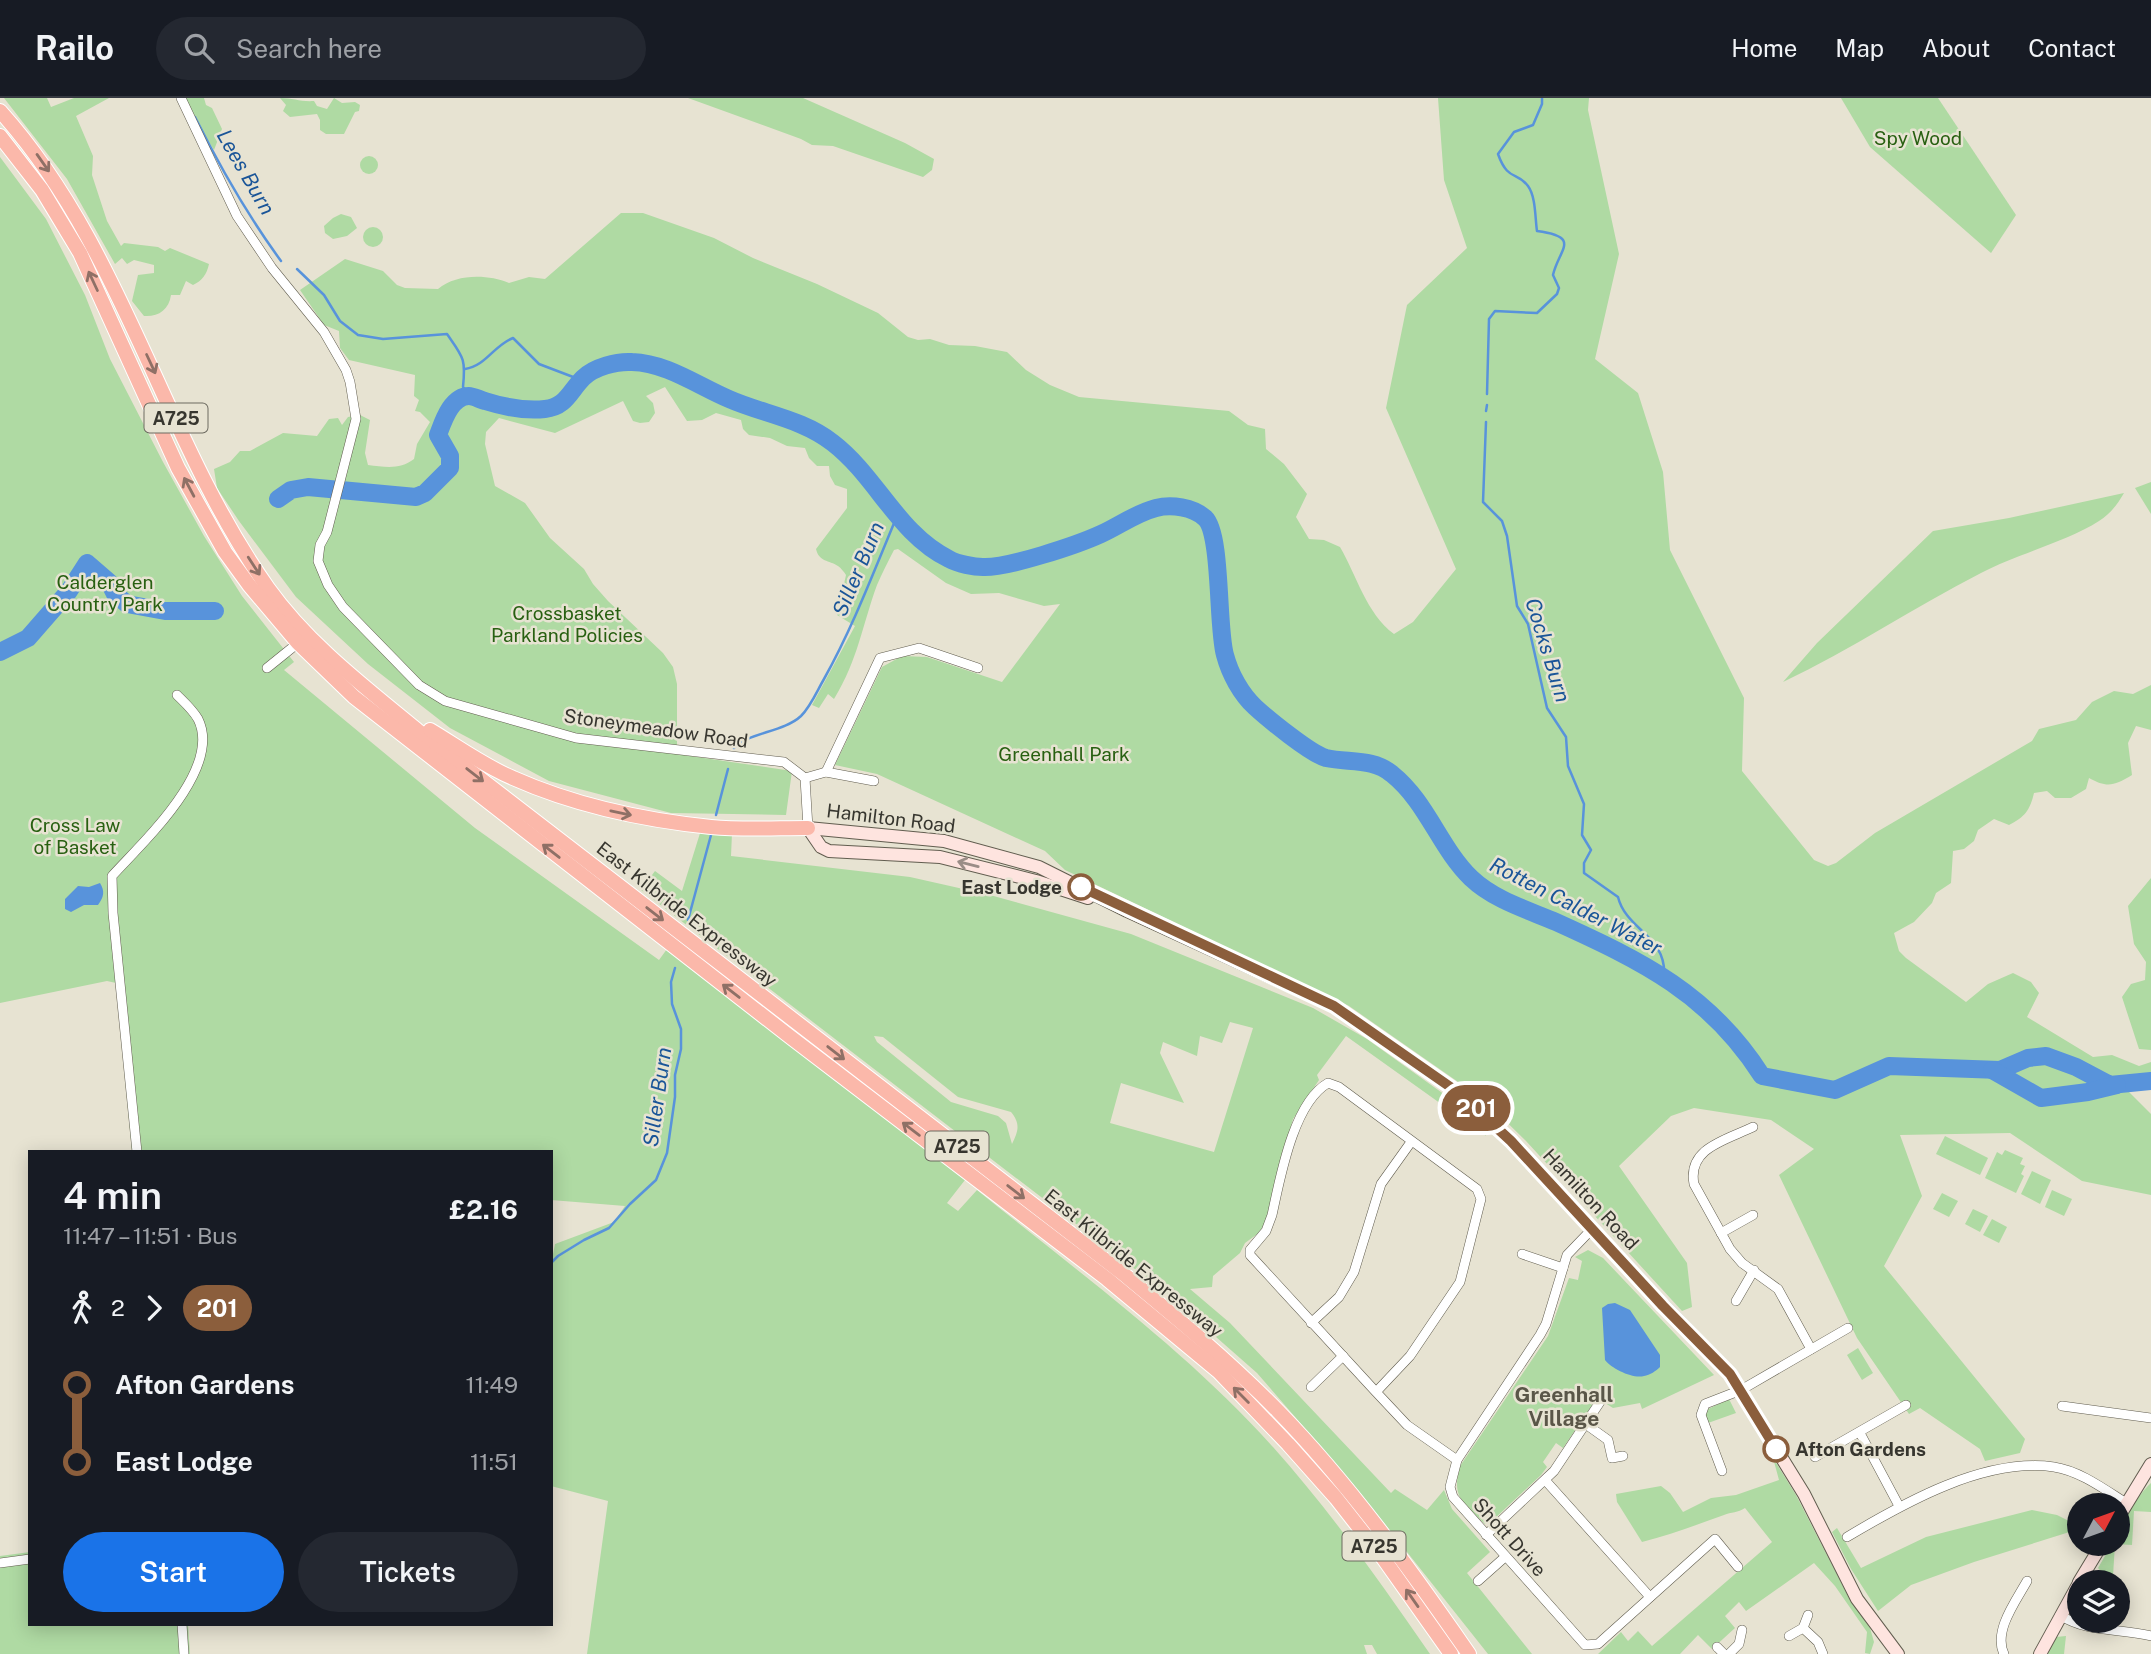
<!DOCTYPE html>
<html lang="en">
<head>
<meta charset="utf-8">
<style>
  body { margin:0; font-family:"Public Sans",sans-serif; background:#242831; color:#f1f3f6; height:100vh; display:flex; flex-direction:column; font-size:26px; white-space:nowrap }
  * { box-sizing:border-box; margin:0 }
  p { font-size:23px; color:#9ea1a6 }
  .icon { flex:none; width:38px; height:38px; fill:none; stroke:currentColor; stroke-width:2; stroke-linecap:round; stroke-linejoin:round }
  .map { position:relative; flex:1; overflow:hidden }
  .drawer { position:absolute; left:28px; top:1052px; width:525px; height:476px; display:flex; flex-direction:column; background:#171b24; border-radius:0px; box-shadow:0 4px 18px #0003 }
  .drawer>* { flex:none }
  .badge { padding:0 14px; border-radius:23px; font-size:24px; line-height:46px }
  .needle { width:46px; rotate:49deg }
  .controls { position:absolute; left:2067px; top:1395px; display:grid; gap:14px }
  .controls a { display:grid; place-items:center; width:63px; height:63px; border-radius:50%; background:#171b24; box-shadow:0 4px 18px #0003; font-size:35px }
  .map>.badge { position:absolute; translate:-50% -50%; box-shadow:0 0 0 4px #fff }
  .legs { display:flex; align-items:center; gap:10px; height:77px; padding:0 35px; font-size:23px }
  .legs p { margin-inline-start:auto }
  .headline { display:flex; align-items:center; justify-content:space-between; height:119px; padding:0 35px }
  h1 { font-size:38px; font-weight:600; line-height:52px }
  .button { display:flex; gap:14px; margin-top:auto; padding:14px 35px }
  .button a { flex:1; height:80px; border-radius:42px; background:#1a73e8; color:#fff; font-size:28px; font-weight:600; line-height:80px; text-align:center }
  .button a+a { background:#242831; color:#f1f3f6 }
  ul { padding:0 35px; list-style:none }
  li { display:flex; align-items:center; gap:24px; height:77px; font-size:26px }
  li i { display:grid; place-items:center; width:10px; height:100%; margin:0 9px; background:currentColor }
  li i::after { content:''; width:18px; height:18px; margin:-9px; border:5px solid; border-radius:50%; background:#171b24 }
  li p { margin-inline-start:auto }
  li:first-child i { background:linear-gradient(#0000 50%,currentColor 0) }
  li:last-child i { background:linear-gradient(currentColor 50%,#0000 0) }
  header { display:flex; align-items:center; gap:42px; box-sizing:border-box; height:98px; padding:0 35px; background:#171b24; border-bottom:2px solid #363941 }
  header strong { font-size:33px }
  nav { display:flex; gap:38px; margin-inline-start:auto; font-size:24px }
  .search { width:490px; height:63px; background:#242831; display:flex; align-items:center; gap:18px; box-sizing:border-box; padding:0 24px; border-radius:38px; color:#9ea1a6; font-size:26px }
  .map>svg:first-child { display:block }
  .green { fill:#afdaa3; fill-rule:evenodd }
  .water { fill:#5893db }
  .lines { fill:none; stroke-linecap:round; stroke-linejoin:round }
  .stream { stroke:#5893db; stroke-width:2.5 }
  .river { stroke:#5893db; stroke-width:18 }
  .minor-casing { stroke:#615d4f; stroke-width:10 }
  .secondary-casing { stroke:#615d4f; stroke-width:14 }
  .trunk-casing { stroke:#fff; stroke-width:16 }
  .minor { stroke:#fff; stroke-width:9 }
  .secondary { stroke:#fee4df; stroke-width:12 }
  .trunk { stroke:#fbb8aa; stroke-width:14 }
  .oneway { stroke:#8f7066 }
  .oneway2 { stroke:#9a8d87 }
  .line-1-casing { stroke:#fff; stroke-width:16 }
  .line-1 { stroke:#8b5e3c; stroke-width:10 }
  .stop-1-dot { fill:#fff; stroke:#8b5e3c; stroke-width:3.5 }
  .labels { text-anchor:middle; dominant-baseline:central; stroke-width:5; stroke-linejoin:round; paint-order:stroke }
  .shield { fill:#e7e3d2; stroke:#6c6a60; stroke-width:2 }
  .shield-label { font-size:18px; font-weight:bold; fill:#37362f }
  .park-label { font-size:19px; fill:#286011; stroke:#e7e3d2 }
  .street-label { font-size:19px; fill:#37362f; stroke:#e7e3d2 }
  .stop-label { font-size:19px; font-weight:bold; fill:#37362f; stroke:#e7e3d2; text-anchor:end }
  .water-label { font-size:21px; font-style:italic; fill:#1a5598; stroke:#e7e3d2 }
  .neighbourhood-label { font-size:21px; font-weight:bold; fill:#5a5648; stroke:#e7e3d2 }
</style>
</head>
<body>
<header>
<strong>Railo</strong>
<div class="search"><svg class="icon" aria-label="search" viewBox="0 0 24 24"><circle cx="10" cy="10" r="6"/><path d="M15 15l6 6"/></svg>Search here</div>
<nav><a>Home</a><a>Map</a><a>About</a><a>Contact</a></nav>
</header>
<div class="map">
<svg width="2151" height="1556" viewBox="0 0 2151 1556">
  <rect width="100%" height="100%" fill="#e7e3d2"/>
  <g class="green">
    <path d="M4,0H47L51,9L74,0H109L76,18L93,58L92,77L107,123L121,148L124,145L158,149L165,153L170,150L209,166C207,176 202,183 193,187L186,183L180,197H171C169,212 158,219 144,218L132,203L138,177L154,175V167L134,162L127,166L122,160L115,166L67,81Z"/>
    <polygon points="186,0 204,0 206,7 212,10 222,31 214,52 193,20"/>
    <path d="M280,0C293,0 301,4 314,3L317,8L327,11L334,0L342,5L355,4L360,7L359,13L355,14L344,36H326L320,32V22L317,16L290,19L283,13L286,7Z"/>
    <polygon points="688,0 803,0 905,45 934,61 932,72 923,79 833,48 812,47 801,41"/>
    <path d="M1438,0H1589L1588,12L1619,156L1595,261L1638,295L1663,374L1670,452L1744,600L1742,673L1814,762L1828,768L1836,765L1875,735L2032,643L2039,631L2076,622L2092,604L2114,593L2133,596L2151,587V632L2136,628L2128,645L2132,677C2114,688 2107,690 2089,680L2086,691L2071,700H2055L2047,693L2034,695C2030,712 2025,719 2009,727L1994,721L1978,732L1974,743L1964,751L1953,753L1951,785L1936,795L1932,805L1914,824L1894,835L1899,853L1906,860L1966,904L1988,886L2013,875L2031,884L2039,895L2027,919L2093,959L2112,957L2139,968L2151,964V983L2121,986L2151,1016V1097L2082,1083L2010,1035L1900,1037L1922,1098L1884,1168L2025,1341L2020,1355L1985,1363L1980,1351L1920,1310L1909,1316L1857,1240L1779,1077L1814,1051L1771,1022L1694,1010L1671,1018L1619,1068L1687,1165L1692,1209L1682,1213L1526,1043L1484,1002L1349,908L1065,772L1045,753L877,676L835,667L882,569L902,558L927,559L1002,584L1060,506L1044,508L999,495L971,496L946,485L898,451L894,452C888,464 882,475 877,487C862,528 858,562 834,601L828,596L819,610L812,607L855,528L837,517L846,477C844,474 841,470 838,468C829,462 819,464 816,451L847,410V391L835,387L830,378L829,368H817L809,360L805,350L787,348L770,340L749,337L743,331L741,322L716,315L702,322L687,323L665,289L646,298L653,305L655,315L649,324L640,325L633,323L623,303L555,335L499,320L486,334L485,346L495,388L525,405L550,440L584,471L593,486L608,503L663,555L673,569L677,586V656L792,673L786,717L671,715L549,683L450,630L368,566L296,499L239,423L217,390L214,371L230,364L240,353H250L283,335L317,338L329,321L338,320L342,327L348,319L360,317L370,322L365,355L368,367C385,369 400,372 414,361L417,346L430,324L420,314L415,313L419,302L414,298L415,277L349,262L340,250L339,233L324,227L300,192L345,161L383,173L397,187L405,190L438,191C456,176 487,176 509,185L529,179L545,181L621,115H643L714,140L753,160L817,186L878,215L908,239L918,242L930,241L949,247L975,248L1007,254L1026,272L1050,287L1079,299L1229,313L1248,327L1265,331L1266,351L1284,366L1307,396L1296,419L1309,441L1324,442L1340,449C1357,478 1366,515 1394,536L1413,524L1456,471L1386,310L1407,207L1467,150L1444,82Z"/>
    <polygon points="1841,0 1938,0 2016,117 1991,155 1870,49"/>
    <circle cx="369" cy="67" r="9"/>
    <path d="M0,59L46,121L85,197L110,261L163,364L204,438L242,498L294,564L284,572L475,730L659,862L667,851L965,1082L947,1105L958,1113L977,1092C1078,1174 1186,1252 1273,1349C1331,1414 1381,1485 1430,1556H1377L1372,1547H1364L1367,1556H587L608,1403L551,1388V1166L555,1146L614,1124L625,1108L551,1102V1054L132,1053L116,885L107,883L0,905Z"/>
    <polygon points="341,116 351,119 357,130 347,138 333,141 325,135 324,128 333,120"/>
    <circle cx="373" cy="139" r="10"/>
    <polygon points="2151,384 2151,416 2135,390"/>
    <path d="M2124,395C2117,407 2111,415 2099,423C2066,444 2017,456 1981,475C1914,509 1851,552 1783,584L1817,545L1933,433L2009,420Z"/>
    <path d="M701,732L732,735L731,758L910,779L990,797L1131,836L1313,910L1367,941L1473,1017L1486,1038L1346,938L1317,977L1319,982L1293,1021L1266,1122L1260,1134L1245,1145L1240,1155L1213,1178L1212,1189L1190,1191L1230,1225L1391,1395L1395,1391L1427,1412L1444,1392L1452,1411L1490,1454L1467,1475L1532,1556H1488L1353,1386L1257,1275L1166,1195L641,792L655,773L682,793ZM1230,924L1253,930L1214,1054L1110,1025L1121,985L1184,1005L1160,955L1163,944L1197,958L1200,938L1222,945ZM874,938L883,939L958,999L1011,1014C1021,1026 1018,1034 1012,1046L1006,1025L998,1018L951,1004L877,944Z"/>
    <polygon points="2151,780 2151,952 2139,951 2122,899 2131,886 2145,882 2146,864 2134,846 2128,808"/>
    <polygon points="1945,1038 1988,1060 1980,1077 1936,1056"/>
    <polygon points="2005,1052 2023,1060 2020,1066 2025,1068 2021,1076 2024,1078 2016,1095 1985,1080 1997,1054 2002,1057"/>
    <polygon points="2032,1073 2051,1082 2040,1106 2021,1096"/>
    <polygon points="2052,1092 2072,1101 2064,1118 2045,1109"/>
    <polygon points="1942,1095 1958,1103 1949,1119 1933,1111"/>
    <polygon points="1973,1111 1988,1118 1980,1134 1965,1126"/>
    <polygon points="1992,1121 2007,1129 1999,1145 1983,1137"/>
    <path d="M1588,1152L1603,1160L1714,1277L1642,1311L1640,1305L1613,1310L1597,1300L1563,1350L1556,1345L1543,1364L1547,1369L1541,1377L1492,1423L1485,1426C1463,1404 1451,1400 1460,1368L1548,1238L1569,1180L1578,1182L1582,1163L1575,1159Z"/>
    <polygon points="1858,1250 1873,1275 1862,1282 1847,1257"/>
    <polygon points="1729,1301 1736,1315 1708,1325 1704,1313"/>
    <path d="M1773,1360L1796,1397L1850,1502L1870,1530L1874,1544L1870,1556L1865,1555L1867,1534L1835,1488L1814,1465L1746,1513L1739,1504L1725,1518L1735,1530L1712,1551L1698,1537L1680,1556H1598L1621,1534L1628,1543L1638,1533L1652,1548L1772,1444L1745,1410C1738,1415 1731,1414 1724,1417C1696,1427 1670,1437 1642,1444L1617,1404L1616,1396L1661,1388L1670,1395L1683,1414L1711,1400L1736,1397L1779,1382Z"/>
    <path d="M2151,1385V1414L2134,1413L2132,1447L2115,1446L2113,1478L2104,1477L2098,1470L2112,1446H2118C2118,1430 2139,1395 2151,1385Z"/>
    <polygon points="2032,1412 2057,1417 2079,1428 2079,1431 1974,1464 1911,1487 1878,1513 1851,1471 1832,1434 1837,1430 1861,1470 1926,1439"/>
    <polygon points="30,1454 30,1526 188,1526 190,1556 0,1556 0,1458"/>
    <polygon points="2066,1538 2064,1556 2048,1556 2056,1539"/>
  </g>
  <g class="water">
    <path d="M100,785C105,793 104,799 98,807H84L71,814L65,811V801L78,788L89,789Z"/>
    <path d="M1615,1205L1630,1212L1660,1257V1269C1656,1273 1650,1277 1644,1278C1633,1281 1612,1271 1605,1262L1602,1210L1608,1206Z"/>
  </g>
  <g class="lines">
    <g class="stream">
      <path d="M195,19C220,69 248,118 281,163"/>
      <path d="M297,171L324,197L340,223L358,237L383,241L447,236C463,259 466,260 463,289L470,297"/>
      <path d="M465,271C486,268 494,247 513,240L539,266L581,282"/>
      <path d="M1487,296L1489,221L1495,213L1537,215L1557,196L1559,190L1553,177C1559,151 1582,139 1537,133C1535,120 1536,99 1528,88C1517,73 1508,84 1498,56L1514,34L1533,27L1542,6V0"/>
      <polyline points="1486,313 1487,307"/>
      <path d="M1486,324L1483,404L1502,423L1507,438L1517,508L1528,526L1547,610L1566,639L1568,668L1584,706L1582,737L1591,752L1584,765V775L1618,799C1626,832 1667,838 1664,878"/>
      <path d="M734,650C747,635 784,634 801,618C811,608 817,593 824,581C853,529 874,473 897,418"/>
      <polyline points="716,717 728,671"/>
      <polyline points="688,822 711,737"/>
      <polyline points="551,1165 558,1158 584,1142 609,1130 630,1106 656,1082 667,1055 675,999 675,977 681,951 681,931 672,906 671,884 675,870"/>
    </g>
    <g class="river">
      <path d="M278,401L291,392L308,389L416,399L425,395L450,370V358L438,337C443,324 451,298 469,298C473,298 481,302 485,303C504,309 526,313 545,311C566,309 570,293 583,280C594,269 617,263 632,264C667,265 698,288 729,301C763,316 803,321 833,345C877,379 898,436 949,461C958,466 974,469 983,469C1008,470 1077,447 1101,436C1119,428 1136,415 1156,410C1171,406 1193,409 1205,420C1222,436 1217,530 1225,557C1230,576 1241,596 1255,609C1268,621 1311,656 1326,660C1349,665 1373,660 1392,676C1427,704 1440,750 1471,780C1494,802 1528,812 1556,824C1642,863 1710,896 1762,978L1835,992L1889,968L2000,972L2028,960L2046,958L2076,969L2110,987L2151,983"/>
      <polyline points="0,554 28,540 69,493 87,465 109,484 115,496 127,506 165,513 215,513"/>
      <polyline points="1992,972 2041,1000 2088,994 2117,987"/>
    </g>
    <g class="minor-casing">
      <g id="minor">
        <polyline points="181,0 237,118 272,170 324,234 346,272 350,284 356,321 327,434 320,447 318,463 328,487 343,509 419,587 445,603 576,640 784,664 805,680"/>
        <polyline points="267,570 298,545"/>
        <polyline points="826,674 880,560 919,550 978,570"/>
        <polyline points="805,680 826,674 874,683"/>
        <polyline points="805,680 808,730"/>
        <path d="M1753,1029C1726,1042 1687,1050 1694,1086L1730,1151L1742,1165L1778,1191L1811,1251"/>
        <path d="M137,1054L113,815L112,778C142,745 223,671 198,621C193,612 184,604 177,597"/>
        <polyline points="1592,1131 1567,1157 1546,1226 1540,1237 1457,1362 1450,1389 1453,1399 1585,1547 1598,1546 1715,1441 1738,1469"/>
        <polyline points="1721,1135 1753,1117"/>
        <polyline points="1522,1156 1563,1170"/>
        <polyline points="1736,1203 1754,1172"/>
        <polyline points="1311,1225 1339,1199 1354,1174 1381,1086 1411,1044"/>
        <polyline points="1311,1289 1343,1258"/>
        <path d="M1376,1294L1250,1157V1152L1266,1133L1272,1117C1280,1081 1293,1005 1328,985L1339,989L1477,1091L1481,1101L1460,1184L1410,1258L1376,1294L1407,1327L1457,1362"/>
        <polyline points="2062,1308 2151,1320"/>
        <polyline points="1587,1327 1608,1342 1612,1360 1623,1358"/>
        <polyline points="1860,1335 1899,1408"/>
        <polyline points="1815,1359 1906,1307"/>
        <polyline points="1722,1373 1701,1317 1705,1306 1741,1292 1848,1230"/>
        <polyline points="1545,1382 1650,1499"/>
        <polyline points="1486,1437 1554,1373 1600,1304"/>
        <path d="M1847,1439C1904,1405 1985,1359 2054,1369C2080,1373 2104,1391 2126,1405"/>
        <polyline points="0,1465 30,1461"/>
        <polyline points="1478,1483 1505,1459"/>
        <path d="M2060,1517C2087,1535 2120,1530 2151,1538"/>
        <polyline points="182,1526 184,1556"/>
        <polyline points="1803,1530 1808,1517"/>
        <polyline points="1789,1538 1803,1530 1818,1544 1823,1556"/>
        <polyline points="1717,1549 1724,1556"/>
        <polyline points="1729,1556 1739,1546 1742,1532"/>
        <path d="M2004,1556C1993,1533 2016,1503 2027,1483"/>
      </g>
    </g>
    <g class="secondary-casing">
      <g id="secondary">
        <polyline points="808,730 944,743 1039,769 1127,813 1334,908 1459,995 1511,1043 1663,1207 1730,1276 1804,1396 1857,1501 1898,1556"/>
        <polyline points="808,730 821,749 829,753 940,759 1036,783 1088,800"/>
        <polyline points="2118,1420 2151,1366"/>
        <polyline points="2079,1484 2102,1446"/>
        <polyline points="2040,1556 2079,1485"/>
      </g>
    </g>
    <g class="trunk-casing">
      <g id="trunk">
        <path d="M0,13C125,152 162,340 268,490C308,546 365,589 417,632L1126,1178C1178,1221 1230,1264 1278,1313C1350,1387 1410,1471 1469,1556"/>
        <polyline points="0,38 42,92 80,155 178,370 225,454 249,487 298,545 354,599 789,938 1107,1181 1218,1273 1288,1346 1336,1400 1383,1460 1451,1556"/>
        <path d="M430,632C457,648 484,668 513,680C576,708 643,722 711,729C743,732 776,730 808,730"/>
      </g>
    </g>
    <use href="#minor" class="minor"/>
    <use href="#secondary" class="secondary"/>
    <use href="#trunk" class="trunk"/>
  </g>
  <defs><path id="oneway-shaft" d="M-6 0H5M1.5-3L5.5 0L1.5 3" fill="none" stroke-width="1.6" stroke-linecap="round" stroke-linejoin="round" transform="scale(1.75)"/></defs>
  <g class="oneway">
    <use href="#oneway-shaft" transform="translate(43 65) rotate(55)"/>
    <use href="#oneway-shaft" transform="translate(93 183) rotate(-115)"/>
    <use href="#oneway-shaft" transform="translate(151 266) rotate(65)"/>
    <use href="#oneway-shaft" transform="translate(189 389) rotate(-118)"/>
    <use href="#oneway-shaft" transform="translate(254 468) rotate(57)"/>
    <use href="#oneway-shaft" transform="translate(475 677) rotate(38)"/>
    <use href="#oneway-shaft" transform="translate(621 715) rotate(12)"/>
    <use href="#oneway-shaft" transform="translate(551 753) rotate(-142)"/>
    <use href="#oneway-shaft" transform="translate(655 816) rotate(38)"/>
    <use href="#oneway-shaft" transform="translate(731 893) rotate(-142)"/>
    <use href="#oneway-shaft" transform="translate(836 955) rotate(38)"/>
    <use href="#oneway-shaft" transform="translate(911 1031) rotate(-143)"/>
    <use href="#oneway-shaft" transform="translate(1016 1094) rotate(38)"/>
    <use href="#oneway-shaft" transform="translate(1241 1297) rotate(-135)"/>
    <use href="#oneway-shaft" transform="translate(1412 1500) rotate(-125)"/>
  </g>
  <use class="oneway2" href="#oneway-shaft" transform="translate(968 766) rotate(-166)"/>
  <g class="lines">
    <g class="line-1-casing">
      <polyline id="line-1" points="1081,789 1334,908 1459,995 1511,1043 1663,1208 1730,1276 1776,1351"/>
    </g>
    <use href="#line-1" class="line-1"/>
  </g>
  <g class="stop-1-dot">
    <circle cx="1081" cy="789" r="12"/>
    <circle cx="1776" cy="1351" r="12"/>
  </g>
  <g class="labels">
    <g class="shield">
      <rect x="144.5" y="305.5" width="63" height="29" rx="5"/>
      <rect x="925.5" y="1033.5" width="63" height="29" rx="5"/>
      <rect x="1342.5" y="1433.5" width="63" height="29" rx="5"/>
    </g>
    <g class="shield-label">
      <text x="176" y="320">A725</text>
      <text x="957" y="1048">A725</text>
      <text x="1374" y="1448">A725</text>
    </g>
    <g class="park-label">
      <text x="1918" y="40">Spy Wood</text>
      <text x="105" y="484">Calderglen<tspan x="105" dy="22">Country Park</tspan></text>
      <text x="567" y="515">Crossbasket<tspan x="567" dy="22">Parkland Policies</tspan></text>
      <text x="1064" y="656">Greenhall Park</text>
      <text x="75" y="727">Cross Law<tspan x="75" dy="22">of Basket</tspan></text>
    </g>
    <g class="street-label">
      <text transform="translate(656 630) rotate(8)">Stoneymeadow Road</text>
      <text transform="translate(891 720) rotate(7)">Hamilton Road</text>
      <text transform="translate(687 816) rotate(38)">East Kilbride Expressway</text>
      <text transform="translate(1591 1101) rotate(47)">Hamilton Road</text>
      <text transform="translate(1134 1165) rotate(39)">East Kilbride Expressway</text>
      <text transform="translate(1510 1439) rotate(48)">Shott Drive</text>
    </g>
    <g class="stop-label">
      <text x="1062" y="789">East Lodge</text>
      <text x="1795" y="1351" text-anchor="start">Afton Gardens</text>
    </g>
    <g class="water-label">
      <text transform="translate(246 74) rotate(60)">Lees Burn</text>
      <text transform="translate(858 471) rotate(-67)">Siller Burn</text>
      <text transform="translate(1548 552) rotate(73)">Cocks Burn</text>
      <text transform="translate(1576 808) rotate(27)">Rotten Calder Water</text>
      <text transform="translate(657 999) rotate(-82)">Siller Burn</text>
    </g>
    <g class="neighbourhood-label">
      <text x="1564" y="1296">Greenhall<tspan x="1564" dy="24">Village</tspan></text>
    </g>
  </g>
</svg>
<div class="controls">
<a><svg class="needle" viewBox="-14 -14 28 28"><path d="M0-13l5 13h-10z" fill="#e53935"/><path d="M0 13l5-13h-10z" fill="#9ea1a6"/></svg></a>
<a><svg class="icon" aria-label="layers" viewBox="0 0 24 24"><path d="M12 4l9 5-9 5-9-5zM3 14l9 5 9-5"/></svg></a>
</div>
<b class="badge" style="left:1476px;top:1010px;background:#8b5e3c;color:#fff">201</b>
<section class="drawer">
<div class="headline"><div><h1>4 min</h1><p>11:47 – 11:51 · Bus</p></div><b>£2.16</b></div>
<div class="legs"><svg class="icon" aria-label="walk" viewBox="0 0 24 24"><circle cx="13" cy="4" r="2"/><path d="M13 8l-2 6 4 7M11 14l-3 7M7 12l3-4h3l4 4"/></svg>2<svg class="icon" aria-label="forward" viewBox="0 0 24 24"><path d="M9 5l7 7-7 7"/></svg><b class="badge" style="background:#8b5e3c;color:#fff">201</b></div>
<ul>
<li><i style="color:#8b5e3c"></i><b>Afton Gardens</b><p>11:49</p></li>
<li><i style="color:#8b5e3c"></i><b>East Lodge</b><p>11:51</p></li>
</ul>
<div class="button"><a>Start</a><a>Tickets</a></div>
</section>
</div>
</body>
</html>
